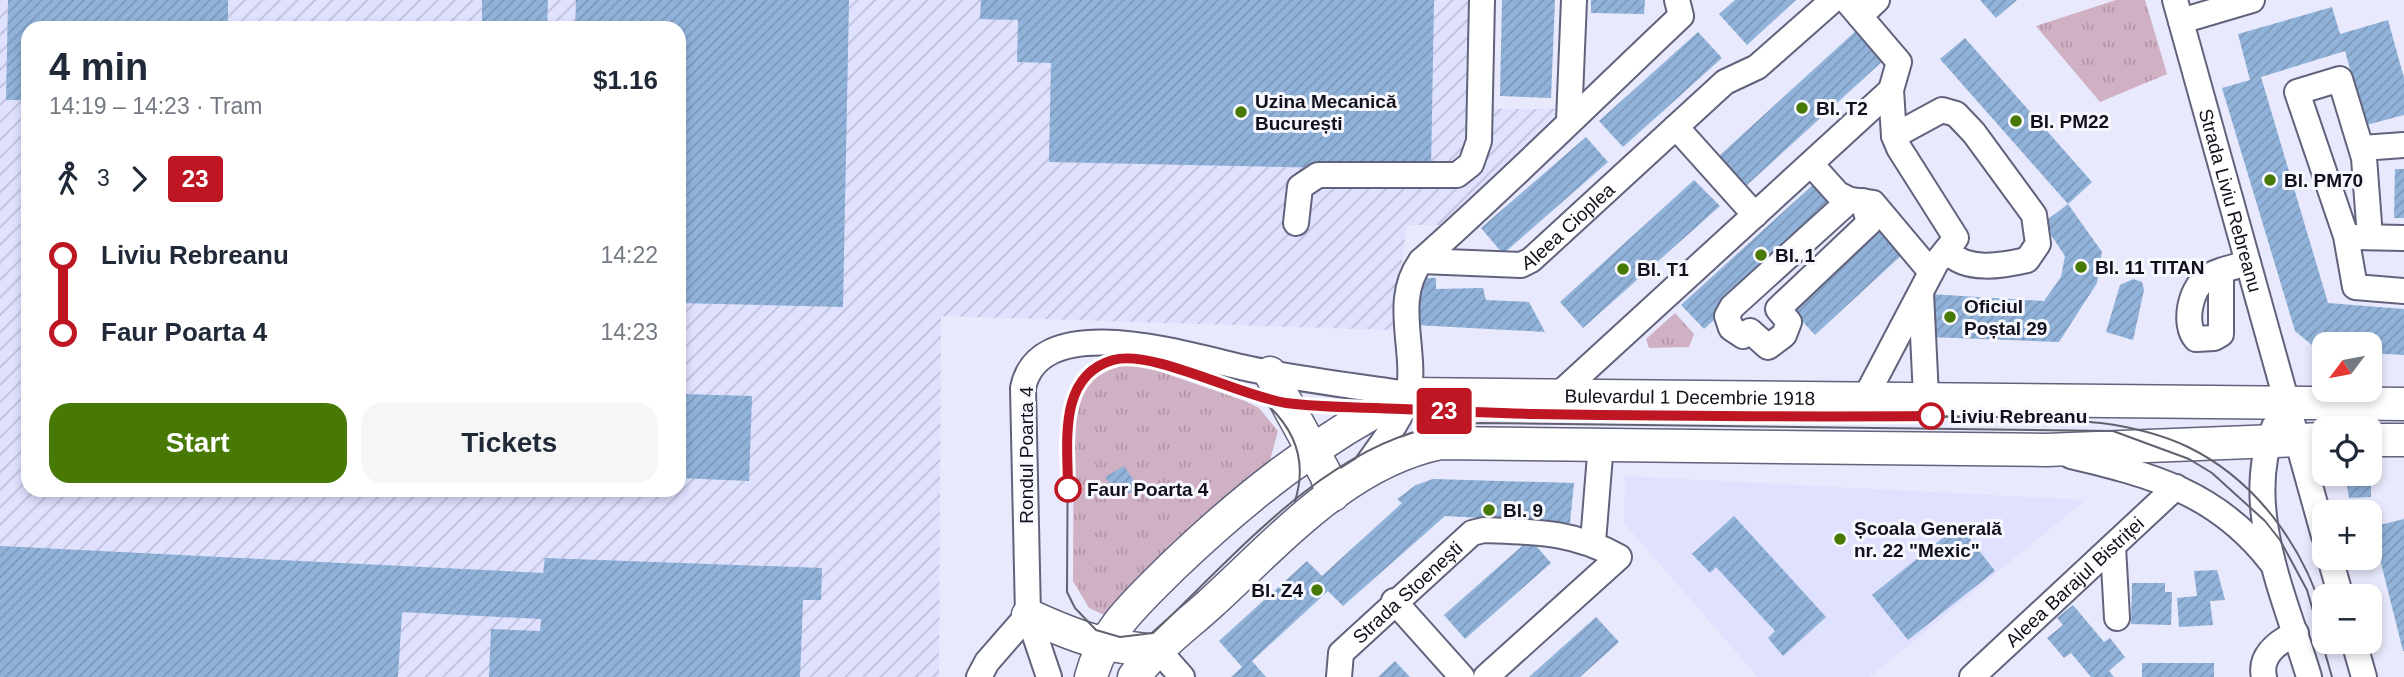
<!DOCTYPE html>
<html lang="en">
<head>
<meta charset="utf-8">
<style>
  body { margin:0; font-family:Arial,sans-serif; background:#f6f6f7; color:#1f2937; height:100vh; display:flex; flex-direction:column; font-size:26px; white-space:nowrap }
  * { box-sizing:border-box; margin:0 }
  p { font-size:23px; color:#747a83 }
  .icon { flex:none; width:38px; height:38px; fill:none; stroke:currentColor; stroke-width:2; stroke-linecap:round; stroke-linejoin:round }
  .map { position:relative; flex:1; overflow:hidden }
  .panel { position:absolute; left:21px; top:21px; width:665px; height:476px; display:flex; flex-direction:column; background:#fff; border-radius:21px; box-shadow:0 4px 10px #0003 }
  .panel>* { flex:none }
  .badge { padding:0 14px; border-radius:5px; font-size:24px; line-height:46px }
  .needle { width:46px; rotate:238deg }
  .controls { position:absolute; left:2312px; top:332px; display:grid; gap:14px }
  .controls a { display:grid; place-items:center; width:70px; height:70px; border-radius:14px; background:#fff; box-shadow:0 4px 10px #0003; font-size:35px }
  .map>.badge { position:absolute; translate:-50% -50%; box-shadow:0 0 0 4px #fff }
  .legs { display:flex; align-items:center; gap:10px; height:77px; padding:0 28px; font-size:23px }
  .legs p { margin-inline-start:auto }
  .headline { display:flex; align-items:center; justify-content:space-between; height:119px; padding:0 28px }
  h1 { font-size:38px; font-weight:700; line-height:52px }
  .button { display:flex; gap:14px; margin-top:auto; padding:14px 28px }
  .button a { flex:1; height:80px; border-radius:21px; background:#477904; color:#fff; font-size:28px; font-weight:700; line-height:80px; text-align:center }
  .button a+a { background:#f6f6f7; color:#1f2937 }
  ul { padding:0 28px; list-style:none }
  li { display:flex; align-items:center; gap:24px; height:77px; font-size:26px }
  li i { display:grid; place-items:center; width:10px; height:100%; margin:0 9px; background:currentColor }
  li i::after { content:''; width:18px; height:18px; margin:-9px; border:5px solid; border-radius:50%; background:#fff }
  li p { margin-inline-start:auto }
  li:first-child i { background:linear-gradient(#0000 50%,currentColor 0) }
  li:last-child i { background:linear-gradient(currentColor 50%,#0000 0) }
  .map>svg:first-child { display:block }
  .built { fill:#dfe1ff }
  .industrial { fill:url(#industrial-furrows); fill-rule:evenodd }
  .grass { fill:url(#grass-tufts) }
  .building { fill:url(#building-hatch) }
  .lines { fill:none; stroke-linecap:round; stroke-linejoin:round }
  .minor-casing { stroke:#61637d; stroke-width:28 }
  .major-casing { stroke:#61637d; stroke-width:35 }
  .minor { stroke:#fff; stroke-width:24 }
  .major { stroke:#fff; stroke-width:32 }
  .tram { stroke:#62626f; stroke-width:2 }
  .line-1-casing { stroke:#fff; stroke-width:16 }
  .line-1 { stroke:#be1622; stroke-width:10 }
  .poi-dot { fill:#477904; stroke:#f7f8fe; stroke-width:2.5 }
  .stop-1-dot { fill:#fff; stroke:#be1622; stroke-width:3.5 }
  .labels { text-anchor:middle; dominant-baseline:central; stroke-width:6; stroke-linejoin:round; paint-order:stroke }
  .poi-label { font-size:19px; font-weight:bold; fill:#11111b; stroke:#f7f8fe; text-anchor:start }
  .street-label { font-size:19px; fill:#11111b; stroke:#f7f8fe }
  .stop-label { font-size:19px; font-weight:bold; fill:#11111b; stroke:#f7f8fe; text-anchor:start }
</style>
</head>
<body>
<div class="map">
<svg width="2404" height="677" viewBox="0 0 2404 677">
  <defs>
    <pattern id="industrial-furrows" width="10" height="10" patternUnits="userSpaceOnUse" patternTransform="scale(1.75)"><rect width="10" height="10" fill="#dfe1ff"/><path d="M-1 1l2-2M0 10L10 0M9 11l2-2" fill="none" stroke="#bec0da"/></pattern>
    <pattern id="grass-tufts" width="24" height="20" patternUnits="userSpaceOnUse" patternTransform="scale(1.75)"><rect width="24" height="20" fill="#d0b0c3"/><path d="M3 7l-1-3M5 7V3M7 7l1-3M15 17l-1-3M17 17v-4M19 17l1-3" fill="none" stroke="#b296a7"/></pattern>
    <pattern id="building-hatch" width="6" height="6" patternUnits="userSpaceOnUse" patternTransform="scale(1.75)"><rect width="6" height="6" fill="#91b2d9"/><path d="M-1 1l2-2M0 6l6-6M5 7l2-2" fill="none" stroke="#7c98ba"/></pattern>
  </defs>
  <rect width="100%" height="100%" fill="#e8e9fc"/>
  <polygon class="built" points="1625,476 2085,500 1870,677 1758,677 1624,523"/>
  <path class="industrial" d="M0,0H1489L1487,109H1560L1559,120L1442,225H1407L1392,330L941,316L939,677H0ZM28,28H679V490H28Z"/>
  <g class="grass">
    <polygon points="2116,0 2145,0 2167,74 2100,102 2036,26"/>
    <polygon points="1675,313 1694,334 1689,347 1649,348 1646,339"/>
    <path d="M1138,364L1245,401L1259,408L1278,431L1269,464L1114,612L1104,615L1089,608L1073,581L1074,401C1091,378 1109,365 1138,364Z"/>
  </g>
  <g class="building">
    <polygon points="8,0 228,0 228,28 28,28 28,100 6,100"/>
    <polygon points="482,0 548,0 547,28 482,28"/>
    <polygon points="576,0 849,0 843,307 679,303 679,28 575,28"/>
    <polygon points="981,0 1434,0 1431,170 1049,162 1051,63 1017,62 1018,20 980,19"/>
    <polygon points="1502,0 1555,0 1551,98 1500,96"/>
    <polygon points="1591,0 1645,0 1644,14 1591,13"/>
    <polygon points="1735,0 1796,0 1747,45 1719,14"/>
    <polygon points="1980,0 2017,0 1996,18"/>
    <polygon points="2332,7 2340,34 2388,20 2404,78 2404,115 2366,125 2345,51 2261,77 2328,303 2404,309 2404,355 2370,353 2370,345 2324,345 2324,350 2318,350 2295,331 2222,88 2250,80 2238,34"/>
    <polygon points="1858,29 1885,59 1746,186 1719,156"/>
    <polygon points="1698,32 1722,58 1623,147 1599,121"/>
    <polygon points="1965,38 2092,182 2068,204 1940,59"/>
    <polygon points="1586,137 1608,162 1503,254 1481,228"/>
    <polygon points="2395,169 2404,169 2404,218 2394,218"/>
    <polygon points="1694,180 1720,206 1583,328 1560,302"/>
    <polygon points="1817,181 1840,205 1704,329 1681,305"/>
    <polygon points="23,191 28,191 28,305 22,305"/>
    <polygon points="2068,204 2102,252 2097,283 2059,342 1929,337 1930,294 2044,301 2061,277 2065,256 2043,223"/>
    <polygon points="1882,226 1906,251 1815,335 1791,309"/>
    <polygon points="1417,278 1436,278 1436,289 1483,288 1486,300 1529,302 1545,332 1415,325"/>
    <polygon points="2133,279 2142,282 2144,290 2133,340 2106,332 2120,285"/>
    <polygon points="683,394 752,396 749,481 680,478"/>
    <polygon points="1124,466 1138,487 1120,499 1105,477"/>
    <polygon points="2345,474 2371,474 2371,497 2349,498"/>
    <polygon points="1433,479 1574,483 1570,523 1445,516 1343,606 1328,591 1252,661 1266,677 1231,677 1242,667 1219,641 1307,561 1322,576 1402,503 1397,499 1416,485"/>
    <polygon points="1734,516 1826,617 1783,656 1768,638 1775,631 1716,567 1710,573 1692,554"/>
    <polygon points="2404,519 2404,651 2403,651 2372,527"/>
    <polygon points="1959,525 1995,571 1908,640 1872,595"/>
    <polygon points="1530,539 1551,563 1465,639 1444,615"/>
    <polygon points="0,546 543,573 545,558 822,568 821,600 803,600 800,677 489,677 491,629 540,631 541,619 402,612 398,677 0,677"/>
    <polygon points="2217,570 2225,600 2210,601 2213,625 2179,627 2177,598 2197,596 2194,571"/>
    <polygon points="2132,583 2165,583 2165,592 2172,592 2171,625 2131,624"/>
    <polygon points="2073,605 2104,642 2110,638 2125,657 2109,671 2114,677 2091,677 2071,653 2064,658 2047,638 2063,625 2057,618"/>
    <polygon points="1596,617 1619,642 1580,677 1529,677"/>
    <polygon points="1395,661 1410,677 1378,677"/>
    <rect x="2142" y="663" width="72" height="14"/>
  </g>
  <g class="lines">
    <g class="minor-casing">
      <g id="minor">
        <path id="s1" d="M2175,0L2324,536"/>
        <polyline points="1860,16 1877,0"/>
        <polyline points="2181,21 2252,0"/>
        <polyline points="1569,121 1574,0"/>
        <polyline points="1676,127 1755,215"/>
        <path d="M1894,136L1942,110L1956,114L1974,133L2034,215L2038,244L2027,260C2001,266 1966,272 1947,251"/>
        <polyline points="2362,148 2404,145"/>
        <polyline points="1811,164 1838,194 1850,200 1873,203 1931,272"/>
        <polyline points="1850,200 1732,307 1727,316 1731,328 1743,336 1750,331 1768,347 1784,335 1789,322 1778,309 1869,223 1863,201"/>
        <polyline points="1296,223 1300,187 1318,175 1457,175 1471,164 1479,141 1482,0"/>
        <polyline points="2353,237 2404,238"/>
        <polyline points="2370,237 2364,158 2340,79 2297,92 2346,236 2355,287 2404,291"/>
        <path id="s2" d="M1421,261L1521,265L1531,260L1725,82L1757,67L1833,0"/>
        <path d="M2221,271V334L2214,338L2196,339C2183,325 2190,289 2206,278C2217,270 2235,267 2248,263"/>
        <polyline points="1921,293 1926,397"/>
        <polyline points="1558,395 1891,90 1899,62 1846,0"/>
        <polyline points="1865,398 1936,263 1956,238 1899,148 1894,136 1891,90"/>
        <path d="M2274,427C2241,507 2286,599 2309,677"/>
        <path d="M2071,456C2152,475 2218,493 2271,562"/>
        <path d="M1360,475C1375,451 1401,423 1408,395C1418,352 1391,301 1421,261C1510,182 1594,98 1681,16L1677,0"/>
        <polyline points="1593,542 1601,443"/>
        <polyline points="2113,547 2117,618"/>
        <polyline points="2330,558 2341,597"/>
        <polyline points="1394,601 1462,677"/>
        <polyline points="2354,642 2364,677"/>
        <polyline points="1159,651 1182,677"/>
        <polyline points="979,677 987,662 1028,615"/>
        <path d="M1049,677L1028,615L1023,388C1040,305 1199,359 1250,369C1302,380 1355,386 1408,394"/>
        <path id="s3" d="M1339,677L1341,653L1472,533L1484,530C1535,532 1572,531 1619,557L1486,677"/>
        <path id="s4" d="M1972,677L2176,487"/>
        <path d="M2264,677C2259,655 2278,642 2296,633"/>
      </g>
    </g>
    <g class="major-casing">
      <g id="major">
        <polyline points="1270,373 1326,475 1333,495"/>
        <polyline points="2370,440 2404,440"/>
        <path d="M1028,615C1078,638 1104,647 1159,651"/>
        <path id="s5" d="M1091,677C1103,631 1140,599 1172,567C1244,498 1318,439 1408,394L2404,404"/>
        <path d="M1134,677C1154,649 1186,626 1211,603C1279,541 1347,462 1440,443L2046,450L2324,439"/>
      </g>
    </g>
    <use href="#minor" class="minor"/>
    <use href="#major" class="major"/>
    <g class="tram">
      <path d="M1262,400C1294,427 1308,460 1295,501"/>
      <path d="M2324,616C2303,546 2256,480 2188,447C2129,419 2061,419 1997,417C1925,416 1854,417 1782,418C1691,418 1601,415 1510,414C1473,413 1436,410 1399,409C1340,407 1284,406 1228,387C1194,376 1150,352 1114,360C1088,365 1074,392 1068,415L1067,592L1075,608L1096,630L1120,637L1153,633C1233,558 1318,455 1428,428C1445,424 1464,424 1481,423L2113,431L2189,459L2212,473L2265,521L2280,540L2307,590L2332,677"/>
    </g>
  </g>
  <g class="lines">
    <g class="line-1-casing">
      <path id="line-1" d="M1068,489C1068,444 1057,376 1113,360C1152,349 1240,396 1286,403C1324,408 1363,407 1402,409C1446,411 1490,413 1534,414C1667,416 1799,417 1931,416"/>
    </g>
    <use href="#line-1" class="line-1"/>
  </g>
  <g class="poi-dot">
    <circle cx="1802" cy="108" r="7"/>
    <circle cx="1241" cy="112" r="7"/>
    <circle cx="2016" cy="121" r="7"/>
    <circle cx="2270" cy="180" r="7"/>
    <circle cx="1761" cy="255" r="7"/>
    <circle cx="2081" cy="267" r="7"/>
    <circle cx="1623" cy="269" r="7"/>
    <circle cx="1950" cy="317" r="7"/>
    <circle cx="1489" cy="510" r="7"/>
    <circle cx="1840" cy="539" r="7"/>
    <circle cx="1317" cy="590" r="7"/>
  </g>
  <g class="stop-1-dot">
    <circle cx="1931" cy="416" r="12"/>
    <circle cx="1068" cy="489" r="12"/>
  </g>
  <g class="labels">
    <g class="poi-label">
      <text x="1255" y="101">Uzina Mecanică<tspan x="1255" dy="22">București</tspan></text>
      <text x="1816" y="108">Bl. T2</text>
      <text x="2030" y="121">Bl. PM22</text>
      <text x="2284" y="180">Bl. PM70</text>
      <text x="1775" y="255">Bl. 1</text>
      <text x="2095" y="267">Bl. 11 TITAN</text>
      <text x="1637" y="269">Bl. T1</text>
      <text x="1964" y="306">Oficiul<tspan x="1964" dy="22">Poștal 29</tspan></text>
      <text x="1503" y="510">Bl. 9</text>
      <text x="1854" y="528">Școala Generală<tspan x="1854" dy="22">nr. 22 "Mexic"</tspan></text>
      <text x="1303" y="590" text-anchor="end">Bl. Z4</text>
    </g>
    <g class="street-label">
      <text stroke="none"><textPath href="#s1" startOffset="208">Strada Liviu Rebreanu</textPath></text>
      <text stroke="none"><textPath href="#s2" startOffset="161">Aleea Cioplea</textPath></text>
      <text stroke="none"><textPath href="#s5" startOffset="714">Bulevardul 1 Decembrie 1918</textPath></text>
      <text transform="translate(1026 455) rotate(-90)">Rondul Poarta 4</text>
      <text stroke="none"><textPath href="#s4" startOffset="140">Aleea Barajul Bistriței</textPath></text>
      <text stroke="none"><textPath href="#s3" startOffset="114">Strada Stoenești</textPath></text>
    </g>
    <g class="stop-label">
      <text x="1950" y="416">Liviu Rebreanu</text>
      <text x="1087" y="489">Faur Poarta 4</text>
    </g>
  </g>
</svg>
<div class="controls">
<a><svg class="needle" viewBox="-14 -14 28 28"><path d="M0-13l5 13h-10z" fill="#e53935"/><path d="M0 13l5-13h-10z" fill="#747a83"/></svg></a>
<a><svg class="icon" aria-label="locate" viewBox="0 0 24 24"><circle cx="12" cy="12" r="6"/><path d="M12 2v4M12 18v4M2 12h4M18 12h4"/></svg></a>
<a>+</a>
<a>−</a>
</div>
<b class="badge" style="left:1444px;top:411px;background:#be1622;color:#fff">23</b>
<section class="panel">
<div class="headline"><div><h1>4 min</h1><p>14:19 – 14:23 · Tram</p></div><b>$1.16</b></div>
<div class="legs"><svg class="icon" aria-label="walk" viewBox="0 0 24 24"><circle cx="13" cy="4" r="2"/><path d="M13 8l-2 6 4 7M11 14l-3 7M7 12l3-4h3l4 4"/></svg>3<svg class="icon" aria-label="forward" viewBox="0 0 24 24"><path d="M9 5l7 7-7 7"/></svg><b class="badge" style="background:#be1622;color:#fff">23</b></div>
<ul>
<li><i style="color:#be1622"></i><b>Liviu Rebreanu</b><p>14:22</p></li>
<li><i style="color:#be1622"></i><b>Faur Poarta 4</b><p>14:23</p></li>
</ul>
<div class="button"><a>Start</a><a>Tickets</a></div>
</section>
</div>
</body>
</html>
